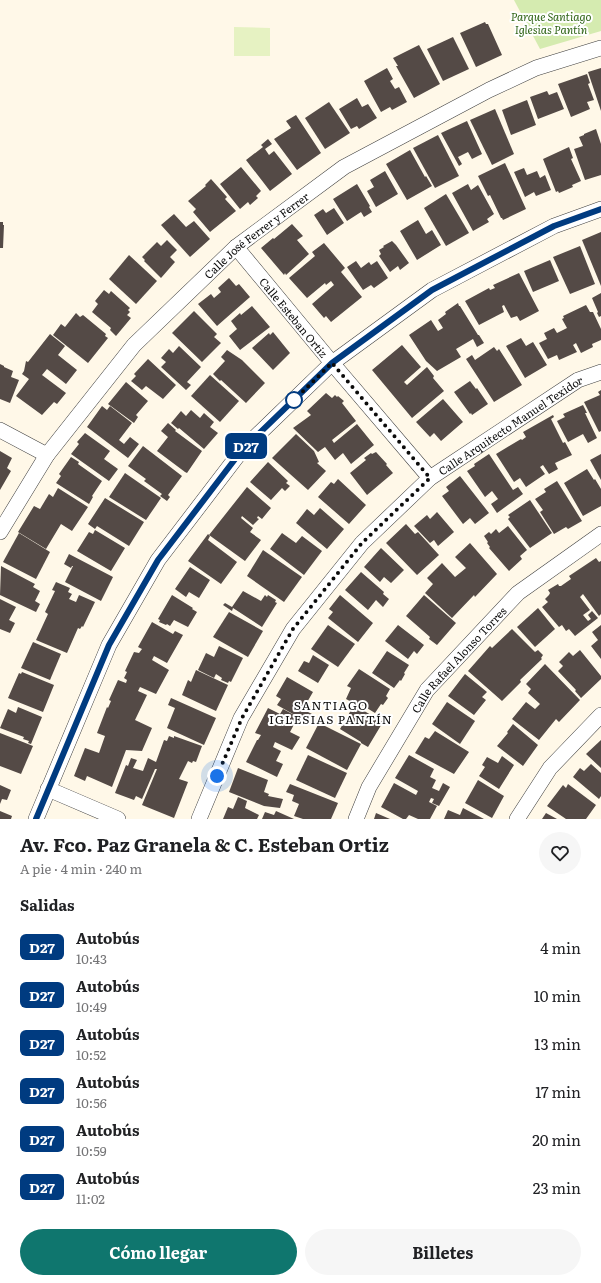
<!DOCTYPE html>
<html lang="es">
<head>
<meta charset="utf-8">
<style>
  body { margin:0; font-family:Literata,serif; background:#f6f6f6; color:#202124; height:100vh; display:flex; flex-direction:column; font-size:15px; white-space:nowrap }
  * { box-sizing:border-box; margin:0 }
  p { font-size:13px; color:#757577 }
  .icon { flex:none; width:22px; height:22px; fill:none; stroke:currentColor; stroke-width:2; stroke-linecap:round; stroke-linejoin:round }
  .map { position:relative; height:819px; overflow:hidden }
  .details { display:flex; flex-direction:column; background:#fff; flex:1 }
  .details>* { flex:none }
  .badge { padding:0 8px; border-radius:6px; font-size:14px; line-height:26px }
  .you { position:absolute; width:20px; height:20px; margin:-10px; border:3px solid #fff; border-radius:50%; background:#1a73e8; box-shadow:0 0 0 6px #1a73e833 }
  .map>.badge { position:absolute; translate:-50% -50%; box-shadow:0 0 0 2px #fff }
  h2 { padding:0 20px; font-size:15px; line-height:36px }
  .round { display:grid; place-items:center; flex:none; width:42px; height:42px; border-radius:21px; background:#f6f6f6 }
  .head { display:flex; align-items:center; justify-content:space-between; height:68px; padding:0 20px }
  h1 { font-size:19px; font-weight:700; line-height:30px }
  .action { display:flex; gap:8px; margin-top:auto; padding:8px 20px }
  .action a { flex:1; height:46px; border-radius:24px; background:#0f766e; color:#fff; font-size:16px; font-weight:700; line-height:46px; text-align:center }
  .action a+a { background:#f6f6f6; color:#202124 }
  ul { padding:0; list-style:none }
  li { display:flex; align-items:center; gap:12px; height:48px; padding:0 20px }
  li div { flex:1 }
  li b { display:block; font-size:15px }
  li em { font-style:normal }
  li .badge { min-width:44px; font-weight:700; text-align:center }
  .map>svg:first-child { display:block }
  .green { fill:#d5ebb0 }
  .pitch { fill:#e6f2c2 }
  .building { fill:#544a46 }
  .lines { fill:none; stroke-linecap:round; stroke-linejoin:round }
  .minor-casing { stroke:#3e3e3e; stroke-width:16 }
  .minor { stroke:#fff; stroke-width:15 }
  .line-casing { stroke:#fff; stroke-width:9 }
  .line { stroke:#003b80; stroke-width:6 }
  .walk { stroke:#0b0b0b; stroke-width:4; stroke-dasharray:0 7.2 }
  .stop-dot { fill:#fff; stroke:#003b80; stroke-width:2 }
  .labels { text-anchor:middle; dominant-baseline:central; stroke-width:4; stroke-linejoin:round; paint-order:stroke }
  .park-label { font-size:11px; font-style:italic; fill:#306518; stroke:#fff }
  .street-label { font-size:11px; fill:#0b0b0b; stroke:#fff }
  .neighbourhood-label { font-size:12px; letter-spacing:1px; fill:#0b0b0b; stroke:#fff }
</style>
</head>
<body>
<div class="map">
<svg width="601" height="819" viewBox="0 0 601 819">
  <rect width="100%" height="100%" fill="#fff8e8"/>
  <polygon class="green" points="514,0 601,0 601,31 540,49"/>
  <polygon class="pitch" points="234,27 270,28 270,56 234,56"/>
  <g class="building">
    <polygon points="485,22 486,24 488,24 502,55 476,67 460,33"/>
    <polygon points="453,37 469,69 443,81 427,49"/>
    <polygon points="419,45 440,84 414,98 396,66 398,66 393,58"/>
    <polygon points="387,68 393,79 390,81 395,89 399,87 407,102 392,110 390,107 381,112 364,81"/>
    <polygon points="601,68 601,111 588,72"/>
    <polygon points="587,74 590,83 588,84 594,100 587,102 590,109 571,117 558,84"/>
    <polygon points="547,91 549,95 557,92 564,109 538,119 530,97"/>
    <polygon points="357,98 362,107 368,104 377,118 359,129 357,126 351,129 339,109"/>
    <polygon points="527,100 536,125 511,135 502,110"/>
    <polygon points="329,102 350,133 325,149 305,118"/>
    <polygon points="495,109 514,154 492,165 470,120"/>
    <polygon points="296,115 321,153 297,170 274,139 291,128 286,121"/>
    <polygon points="467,121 482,154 472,159 468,152 458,157 462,164 459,166 441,133"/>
    <polygon points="596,129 601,144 601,175 585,180 574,149 583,146 579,137 584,135 584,134"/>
    <polygon points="438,135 459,176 435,188 413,148"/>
    <polygon points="268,139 272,144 265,149 269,155 274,151 292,174 270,191 246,160 263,147 261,145"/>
    <polygon points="569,147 573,158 571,159 581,181 572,185 573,187 559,193 558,191 556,192 543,159"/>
    <polygon points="410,150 425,177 426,176 432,186 407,200 386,164"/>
    <polygon points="505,163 526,209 503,220 502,218 501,218 490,195 488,196 478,176"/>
    <polygon points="241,167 261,191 256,196 258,198 250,205 248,202 240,209 220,184"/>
    <polygon points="524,168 527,175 537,171 540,178 545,175 551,190 536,196 534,192 525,197 514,172"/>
    <polygon points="385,171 398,194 376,207 367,191 374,187 370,180"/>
    <polygon points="211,179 227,197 225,199 236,211 210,232 193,212 196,209 188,201 206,186 205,185"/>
    <polygon points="357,184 370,206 369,207 372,212 364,217 361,212 347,221 333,199"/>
    <polygon points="468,184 471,190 478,185 494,214 487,219 489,222 473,231 452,193"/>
    <polygon points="446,194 469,233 446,246 424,208"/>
    <polygon points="334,208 344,223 327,235 314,215 323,209 326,213"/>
    <polygon points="174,214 186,227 194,221 210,239 190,257 161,225"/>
    <polygon points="418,220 426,234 432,230 441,245 417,260 400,231"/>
    <polygon points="0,222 3,222 3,225 4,225 3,248 0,248"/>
    <polygon points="292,224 303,236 297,240 309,254 286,275 285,273 284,275 261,248 273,238 274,239"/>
    <polygon points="601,232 601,286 582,240"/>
    <polygon points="167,240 177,250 170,257 175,262 161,278 144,261 145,260 142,257 157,242 161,246"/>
    <polygon points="392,241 396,245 409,263 400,270 398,266 390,272 379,256 381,254 379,250 384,247 383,246"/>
    <polygon points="324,243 345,268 341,272 362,297 331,322 326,316 324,318 312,304 334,285 331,281 326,285 325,283 307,298 289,278 315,256 312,252"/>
    <polygon points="580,246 595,284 570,294 553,257"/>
    <polygon points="129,255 157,281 136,304 109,279"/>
    <polygon points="550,260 559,281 533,292 524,271"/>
    <polygon points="356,261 361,268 369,262 371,265 377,261 388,278 374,288 371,285 363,290 347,267"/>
    <polygon points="519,273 539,311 520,321 517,316 511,318 504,305 502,306 504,312 479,325 465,301 489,288 490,290 495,288 493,285"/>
    <polygon points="229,278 236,286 239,284 250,297 217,326 198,304 211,294 214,298 221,292 218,288"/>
    <polygon points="104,290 109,294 111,291 130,308 128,310 130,312 127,315 131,318 116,336 110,330 111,328 92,312 98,304 95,301"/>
    <polygon points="601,293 601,316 599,317 597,313 598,312 592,298"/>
    <polygon points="458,303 459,306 460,306 478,335 479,335 484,343 477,347 473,339 456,349 461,357 437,371 426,361 409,335 431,320 438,331 443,328 438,320 446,314 445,312"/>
    <polygon points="586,305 590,312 593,312 601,329 601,340 592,344 593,347 581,353 576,343 573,345 577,352 559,360 557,355 548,359 539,343 547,339 544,333 554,328 557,333 567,328 562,319 564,318 563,316"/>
    <polygon points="252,306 270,327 240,350 229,336 237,329 231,321 240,313 241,315"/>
    <polygon points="194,311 217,334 214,337 221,343 202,362 172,333"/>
    <polygon points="76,313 80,317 83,315 106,334 105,336 108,338 88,363 53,335 61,324 65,327"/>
    <polygon points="273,332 290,353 273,370 252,348 269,333 270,335"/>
    <polygon points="50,334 65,346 58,355 77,370 66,384 47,369 42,375 66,393 57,404 54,402 42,415 16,396 29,379 22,374 24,371 26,361 28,362"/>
    <polygon points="521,338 526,346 533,342 547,365 525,378 506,346"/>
    <polygon points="402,345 421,367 404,382 407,385 427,367 434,376 433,378 444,391 412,418 372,370"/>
    <polygon points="179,346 201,367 187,382 191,385 186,390 161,367 166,362 161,358 169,349 173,353"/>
    <polygon points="494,347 497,351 499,349 522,385 494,402 466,359 472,355 475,360"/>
    <polygon points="227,350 242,360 265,383 246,403 221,380 220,381 213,374 225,361 221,357"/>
    <polygon points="148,359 176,385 163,399 146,386 142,390 131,381 136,376 134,374"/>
    <polygon points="0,364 4,366 4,367 13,371 11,377 19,380 10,403 0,399"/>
    <polygon points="210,375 239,401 220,422 191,396"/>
    <polygon points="470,381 476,389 477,388 488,404 472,415 471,413 470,414 454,392"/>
    <polygon points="126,382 148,401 136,415 138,417 134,423 108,404"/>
    <polygon points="601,390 601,431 599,432 584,402 600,395 598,392"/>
    <polygon points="326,393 332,398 335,395 337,397 338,396 344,401 342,403 356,421 332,440 334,443 357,424 374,445 351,464 343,453 335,460 325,447 318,452 293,428 311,415 307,411"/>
    <polygon points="443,399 463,422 441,441 434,433 430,437 416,422"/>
    <polygon points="583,405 587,413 585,413 597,438 588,443 583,434 568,442 557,421 565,417 563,414"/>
    <polygon points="102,406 107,410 110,406 132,423 119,440 124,444 130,437 139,444 128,458 87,427"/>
    <polygon points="191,410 200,418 204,413 214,422 210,427 218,433 204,449 179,428 178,429 171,423 181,411 186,416"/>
    <polygon points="553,415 554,417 551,419 563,443 565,442 572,455 555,463 558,469 549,474 543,465 540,467 545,474 526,487 520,478 514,482 496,454 521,439 522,440 526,437 523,432"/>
    <polygon points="168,423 176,430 175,431 202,451 187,473 185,472 157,451 168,437 161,431"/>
    <polygon points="85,433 110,451 104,459 118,469 109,481 71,454 79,444 77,442"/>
    <polygon points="296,434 314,451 319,462 317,463 326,471 308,490 272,458"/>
    <polygon points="143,446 182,476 168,495 170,497 167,501 160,496 162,494 144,481 146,479 128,466"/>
    <polygon points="0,451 12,458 7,468 11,471 0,490"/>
    <polygon points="376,452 387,464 386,465 393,473 367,495 350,473 366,460 364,458 371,453 372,454"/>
    <polygon points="489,454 513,490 518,487 523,494 497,513 491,504 498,499 492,491 485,497 467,471 475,466 474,464"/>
    <polygon points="601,454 601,480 590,460"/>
    <polygon points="71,457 79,462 78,464 102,481 92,496 93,497 89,504 56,483 61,476 59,474"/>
    <polygon points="268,462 288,481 286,483 290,486 285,491 282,488 271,500 250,482"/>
    <polygon points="587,469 594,480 595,479 601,489 601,506 583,516 564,483"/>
    <polygon points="125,473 161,498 146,520 109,497"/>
    <polygon points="460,476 489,513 475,524 470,518 463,524 442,496 449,491 446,487"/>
    <polygon points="338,479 366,505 349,524 318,497 331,482 334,484"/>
    <polygon points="557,481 582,521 568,529 566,527 554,534 540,512 543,510 535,499 546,492 544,489"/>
    <polygon points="247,487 271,508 262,519 258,516 257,518 259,519 253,525 242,516 241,518 253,528 250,532 261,540 245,561 209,535"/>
    <polygon points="58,488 88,507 72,531 61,524 46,549 18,532 34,506 40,509 49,494 53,497"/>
    <polygon points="105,498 144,522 129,546 97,526 95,529 88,524"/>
    <polygon points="530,500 552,533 530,548 508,519 510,517 508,515"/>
    <polygon points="320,508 344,529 327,549 296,523 307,509 314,515"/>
    <polygon points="437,512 454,532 438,546 434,540 430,543 414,526 427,515 430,519"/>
    <polygon points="406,524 415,534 418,532 439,555 417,575 386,543"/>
    <polygon points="508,526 527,550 520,556 522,559 509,571 489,548 490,547 487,543 488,542 484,536 489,532 491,534 496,529 499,533"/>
    <polygon points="95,530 125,548 111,571 77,551 89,532 93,534"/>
    <polygon points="19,533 50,552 36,579 3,562"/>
    <polygon points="282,533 296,543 302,536 322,551 304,575 270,549"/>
    <polygon points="208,534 210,536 208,540 237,562 221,584 188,561"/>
    <polygon points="470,543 497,574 475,597 474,595 452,618 425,593 433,584 427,578 442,563 455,577 466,568 455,557"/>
    <polygon points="381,548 404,570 391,583 384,577 380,582 364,567"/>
    <polygon points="263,550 302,577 284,602 247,576"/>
    <polygon points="69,554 113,577 101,601 65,582 73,566 72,566 71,568 64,564"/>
    <polygon points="596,558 599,562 601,561 601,614 599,616 583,594 580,597 590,610 583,615 588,621 591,619 588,615 592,611 598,618 575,636 569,629 566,631 562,625 559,627 542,607 548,602 545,599 549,595 550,593 548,590 558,584 559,586 561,586 571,579 569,576"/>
    <polygon points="1,566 35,584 33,587 40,591 35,601 40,604 36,612 0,595"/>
    <polygon points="190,567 210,580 199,598 189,592 186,597 175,589"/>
    <polygon points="361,572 384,592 383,594 389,599 383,607 376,600 368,610 345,590"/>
    <polygon points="56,582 70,588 68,592 72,594 69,599 76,602 79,595 95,602 83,627 82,626 80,629 78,628 67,653 36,640 48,614 45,612 55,591 52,590"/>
    <polygon points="243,591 261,601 265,595 267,597 268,595 276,600 275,602 277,603 262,627 233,608 232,611 223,605 225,603 232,607"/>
    <polygon points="172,595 193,608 192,609 197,612 188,627 174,620 170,626 167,624 166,625 159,622 160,620 158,619"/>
    <polygon points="340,595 373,623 358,642 328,618 333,612 329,609"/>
    <polygon points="424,595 456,623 437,645 429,639 430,637 406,616"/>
    <polygon points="0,599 16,607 9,620 15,623 10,633 0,629"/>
    <polygon points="538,608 555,629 535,647 517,627"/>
    <polygon points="229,612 263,631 248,657 213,637"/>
    <polygon points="152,622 173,634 175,631 183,635 167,663 154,656 152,660 169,670 156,694 140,687 138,691 147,695 135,720 152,728 142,751 126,750 112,787 87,776 85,781 74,776 85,748 99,753 105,736 97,733 107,707 108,708 111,701 109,700 118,680 126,683 127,680 124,678 127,672 125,671 134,652 139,653 142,649 138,647"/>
    <polygon points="328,625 355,644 338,667 311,649"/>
    <polygon points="398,625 424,645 417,654 414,651 408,659 385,641"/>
    <polygon points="601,625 601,659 591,646 598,640 592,632"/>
    <polygon points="512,629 535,652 538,650 543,655 541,658 542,659 520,680 521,682 502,701 468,671 490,646 492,648"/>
    <polygon points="33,642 61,654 50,680 21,668"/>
    <polygon points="219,646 243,658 231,682 229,681 228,683 221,680 222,678 216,674 214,678 198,670 206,653 214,657"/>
    <polygon points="580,650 601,676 601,679 581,698 575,691 576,690 558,671 563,666 559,662 569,652 573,656"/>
    <polygon points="387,651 409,665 404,673 405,674 401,681 400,680 394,688 372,673"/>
    <polygon points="313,655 329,665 318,683 298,671 304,661 309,663"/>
    <polygon points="545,664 580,700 559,722 556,719 539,740 512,719 526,702 535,709 540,704 528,693 531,689 526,684"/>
    <polygon points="359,669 390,689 386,696 388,698 383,705 381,704 375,713 362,705 361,707 346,699 351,688 347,686"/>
    <polygon points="196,670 228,685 216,711 182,695 188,680 191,682"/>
    <polygon points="22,672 54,685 43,712 8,698 19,673 21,674"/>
    <polygon points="465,674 487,692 482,697 486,700 474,715 448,696"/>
    <polygon points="287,677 313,692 306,704 311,707 308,712 312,714 307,722 277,705 281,699 276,696"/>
    <polygon points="171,698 216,718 204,745 167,728 175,708 168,705"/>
    <polygon points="447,702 475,721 460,744 432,724"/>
    <polygon points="354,705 383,722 368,747 361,743 361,742 340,729"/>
    <polygon points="18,707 42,717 31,744 28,743 29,741 23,739 24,737 0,728 8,709 16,713"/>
    <polygon points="268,708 280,714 283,709 298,717 290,732 300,737 292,750 275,742 273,747 281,751 276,761 283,764 277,777 246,762 257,740 258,740 261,735 255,733"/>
    <polygon points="319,723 361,744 347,770 306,748"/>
    <polygon points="513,724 538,745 523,766 497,746 508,733 507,732"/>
    <polygon points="435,731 469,752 454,774 415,753 425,737 429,739"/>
    <polygon points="0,733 33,746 21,774 0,766"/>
    <polygon points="169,736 174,738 174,736 202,746 196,762 193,761 192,763 188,761 179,779 188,782 174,818 142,805 157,769 155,769 142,799 136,796 134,800 115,793 126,765 128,766 131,758 137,760 133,768 143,771 148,758 156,762 164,740 167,741"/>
    <polygon points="601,740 601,768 586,754"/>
    <polygon points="308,755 347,773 335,798 296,780"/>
    <polygon points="409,755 434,769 430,777 436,780 432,788 439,791 443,783 450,787 439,806 432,803 434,799 431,798 429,802 437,806 430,819 418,819 409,815 406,819 403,819 381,807 394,783 416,795 418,791 395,778"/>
    <polygon points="502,756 514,765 499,789 479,776 485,767 482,765 487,757 498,763"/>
    <polygon points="591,764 601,773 601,796 599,799 573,777 580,768 584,771"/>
    <polygon points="238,768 268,780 264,792 269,794 268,796 283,799 280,808 264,806 229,792"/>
    <polygon points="478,780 504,796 492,818 465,803"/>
    <polygon points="290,784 338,803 331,819 303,819 294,816 299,804 292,801 294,795 286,792"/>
    <polygon points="568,784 596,805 586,819 566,819 547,806 563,785 566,788"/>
    <polygon points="0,785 11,790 7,800 2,799 0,804"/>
    <polygon points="238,797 247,801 245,808 259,815 257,819 223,819 228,807 233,809"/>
    <polygon points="463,808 484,819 444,819 448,810 460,815"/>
    <polygon points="0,811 12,816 11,819 0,819"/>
    <polygon points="276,811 294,819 262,819 265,812 274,815"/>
    <polygon points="376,813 390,819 374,819"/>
    <polygon points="546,813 557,819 542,819"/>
  </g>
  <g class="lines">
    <g class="minor-casing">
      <g id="minor">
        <path id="s1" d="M236,247L332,363L430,478"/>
        <polyline points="0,430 47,455"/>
        <path id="s2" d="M0,532L47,455L134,345L236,247L344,167L489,90L536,68L601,48"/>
        <polyline points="48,789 118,819"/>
        <polyline points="36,819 109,645 158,560 242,450 332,363 432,290 554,226 601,209"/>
        <path id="s3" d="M199,819L241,718L293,629L362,543L430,478L578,380L601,372"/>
        <path id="s4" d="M356,819L369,787L427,690L518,593L601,534"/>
        <polyline points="517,819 550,768 601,715"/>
      </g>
    </g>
    <use href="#minor" class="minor"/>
  </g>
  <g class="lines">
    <g class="line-casing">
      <polyline id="line" points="36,819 109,645 158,560 242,450 332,363 432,290 554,226 601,209"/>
    </g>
    <use href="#line" class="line"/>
    <polyline class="walk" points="217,776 242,718 293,629 362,543 430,478 332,363 294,400"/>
  </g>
  <circle class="stop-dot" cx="294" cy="400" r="8"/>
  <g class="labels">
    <g class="park-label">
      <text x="551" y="16">Parque Santiago<tspan x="551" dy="13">Iglesias Pantín</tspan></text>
    </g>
    <g class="street-label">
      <text stroke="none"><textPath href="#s2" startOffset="395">Calle José Ferrer y Ferrer</textPath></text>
      <text stroke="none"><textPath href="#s1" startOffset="91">Calle Esteban Ortiz</textPath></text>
      <text stroke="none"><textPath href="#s3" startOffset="513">Calle Arquitecto Manuel Texidor</textPath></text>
      <text stroke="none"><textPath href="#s4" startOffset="191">Calle Rafael Alonso Torres</textPath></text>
    </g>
    <g class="neighbourhood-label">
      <text x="331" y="705">SANTIAGO<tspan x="331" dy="14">IGLESIAS PANTÍN</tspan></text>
    </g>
  </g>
</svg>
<div class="you" style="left:217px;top:776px"></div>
<b class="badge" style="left:246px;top:446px;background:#003b80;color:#fff">D27</b>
</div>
<section class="details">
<div class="head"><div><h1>Av. Fco. Paz Granela &amp; C. Esteban Ortiz</h1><p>A pie · 4 min · 240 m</p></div><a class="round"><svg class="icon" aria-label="heart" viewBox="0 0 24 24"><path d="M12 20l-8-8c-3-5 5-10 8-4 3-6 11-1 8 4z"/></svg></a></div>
<h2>Salidas</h2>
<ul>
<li><span class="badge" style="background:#003b80;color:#fff">D27</span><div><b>Autobús</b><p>10:43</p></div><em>4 min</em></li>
<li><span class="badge" style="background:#003b80;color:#fff">D27</span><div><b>Autobús</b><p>10:49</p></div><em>10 min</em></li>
<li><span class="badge" style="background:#003b80;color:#fff">D27</span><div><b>Autobús</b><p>10:52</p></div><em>13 min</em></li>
<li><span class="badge" style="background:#003b80;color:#fff">D27</span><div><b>Autobús</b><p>10:56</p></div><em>17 min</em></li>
<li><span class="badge" style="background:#003b80;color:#fff">D27</span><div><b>Autobús</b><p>10:59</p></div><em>20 min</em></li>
<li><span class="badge" style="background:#003b80;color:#fff">D27</span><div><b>Autobús</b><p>11:02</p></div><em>23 min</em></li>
</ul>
<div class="action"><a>Cómo llegar</a><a>Billetes</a></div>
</section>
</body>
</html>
